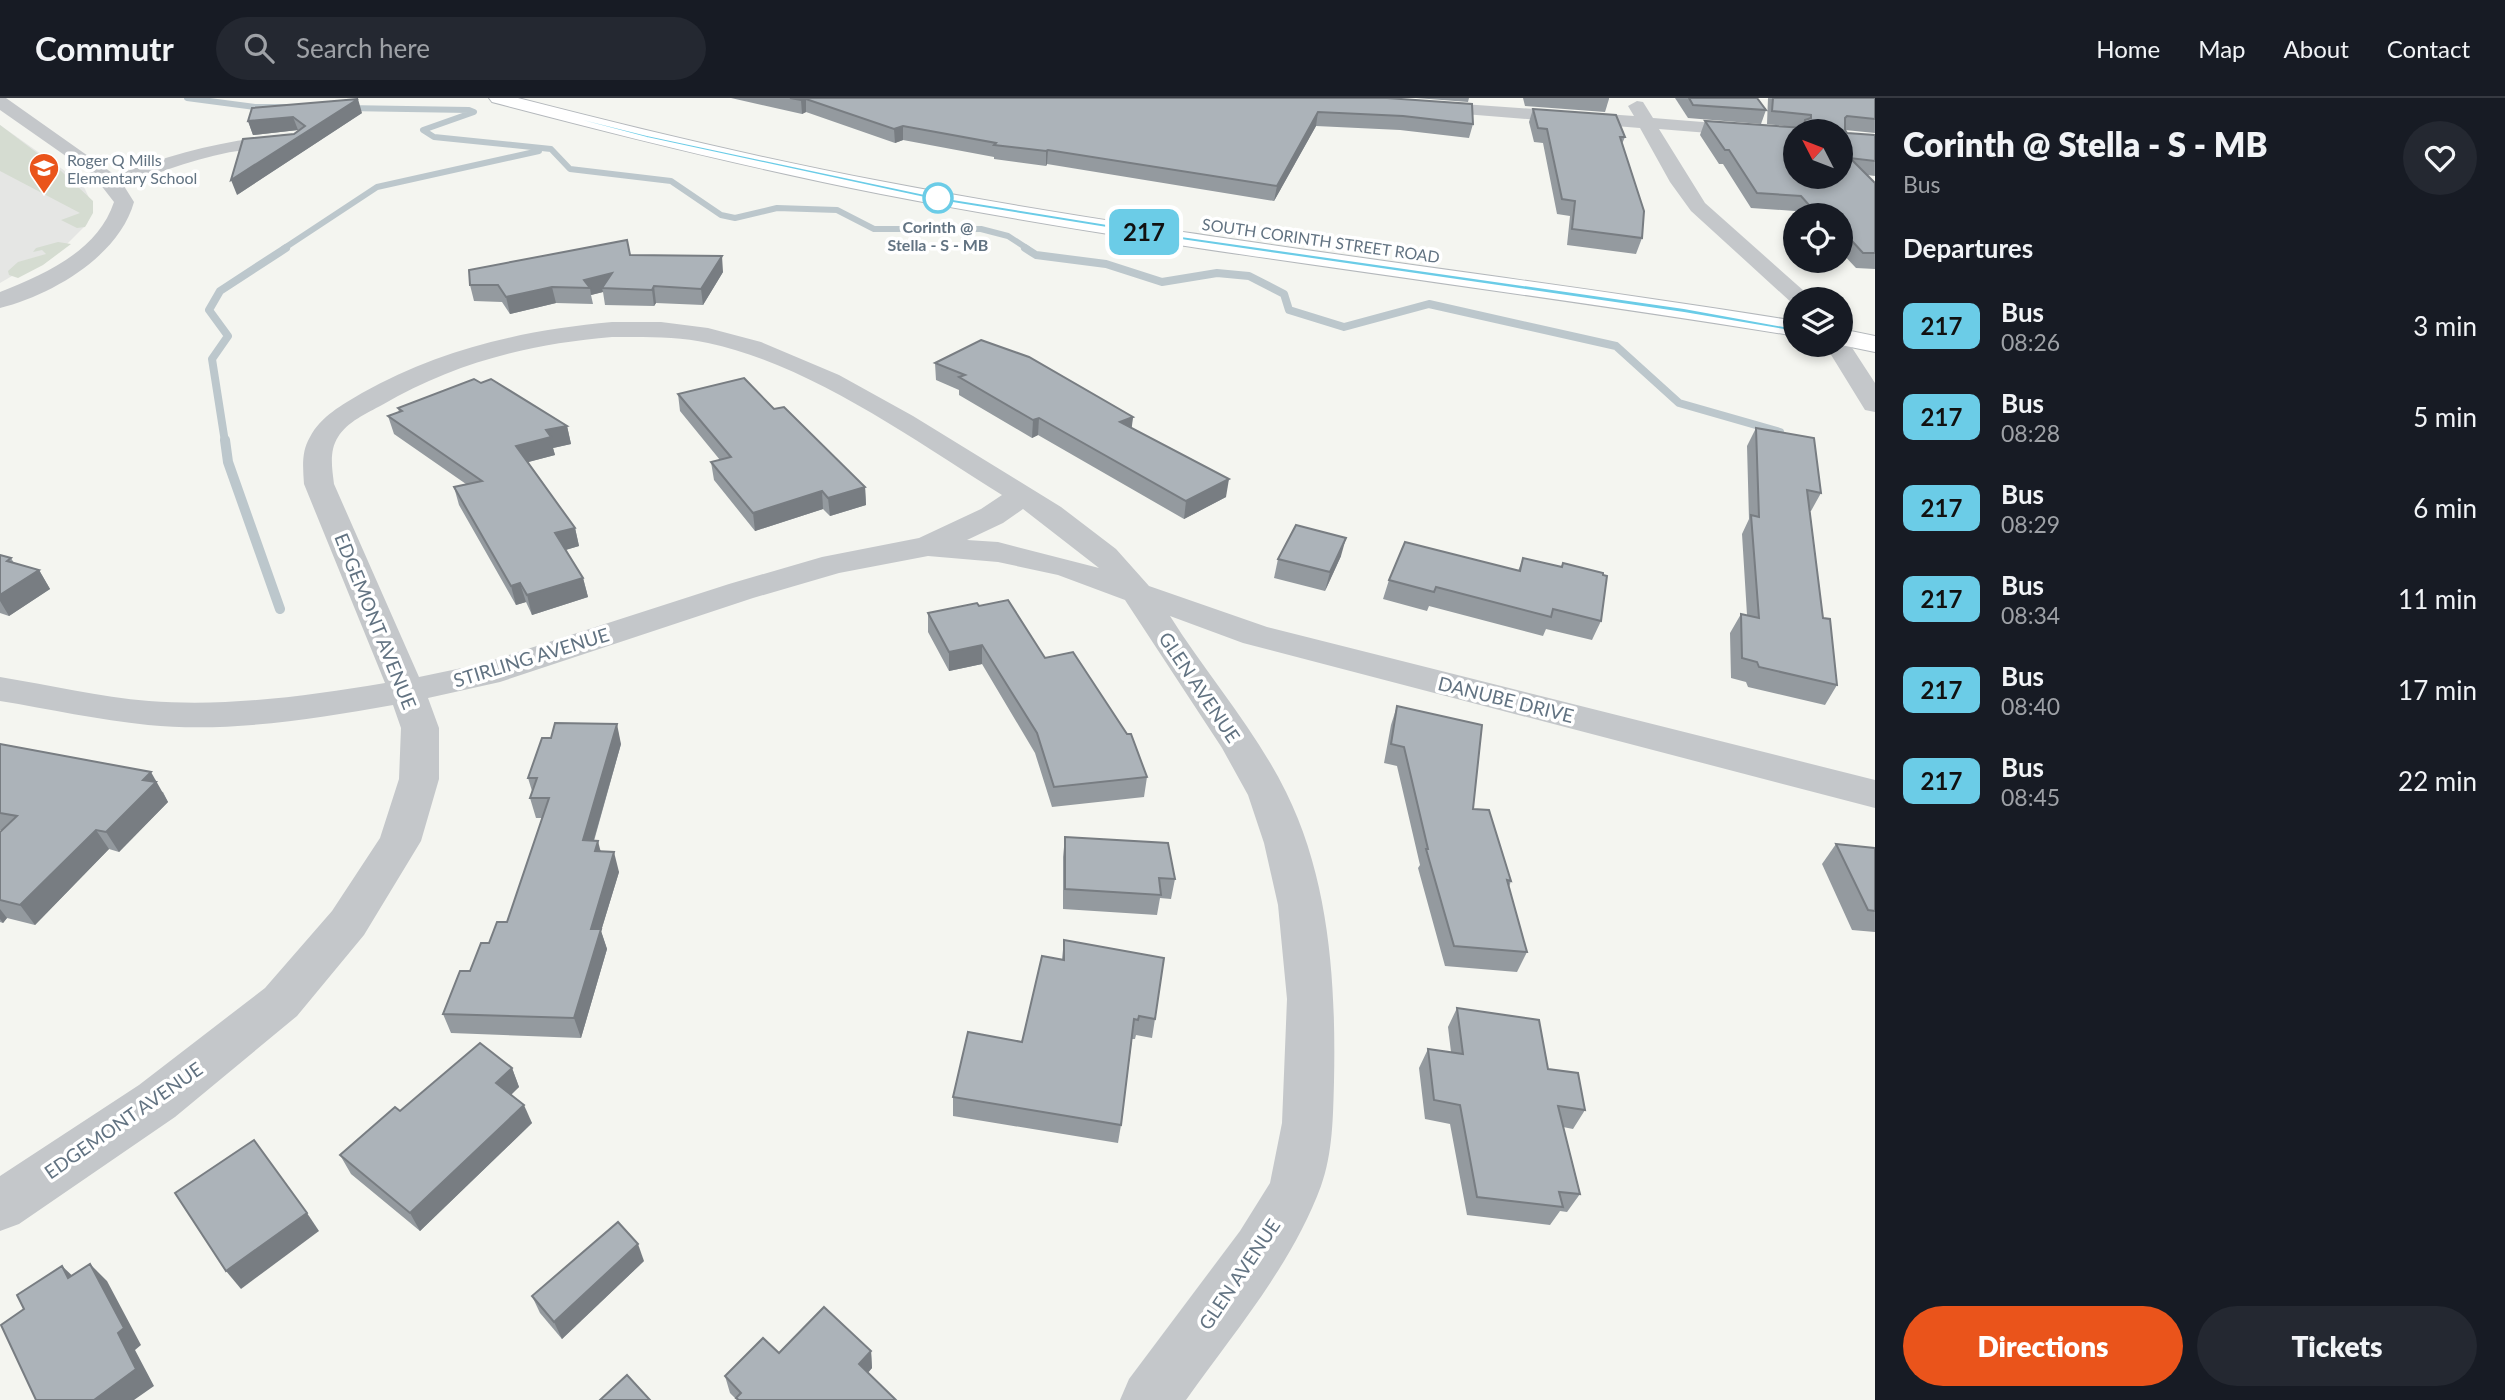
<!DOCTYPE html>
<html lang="en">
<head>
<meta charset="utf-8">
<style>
  body { margin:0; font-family:Lato,sans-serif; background:#242831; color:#f1f3f6; height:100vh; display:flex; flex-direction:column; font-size:26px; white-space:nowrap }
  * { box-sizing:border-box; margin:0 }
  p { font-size:23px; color:#9ea1a6 }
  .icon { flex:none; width:38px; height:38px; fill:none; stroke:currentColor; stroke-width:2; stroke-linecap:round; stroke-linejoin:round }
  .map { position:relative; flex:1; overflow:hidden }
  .details { display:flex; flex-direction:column; background:#171b24; width:630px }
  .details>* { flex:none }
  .badge { padding:0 14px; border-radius:10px; font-size:24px; line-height:46px }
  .needle { width:46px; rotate:312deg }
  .controls { position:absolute; left:1783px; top:21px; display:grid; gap:14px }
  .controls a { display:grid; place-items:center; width:70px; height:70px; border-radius:50%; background:#171b24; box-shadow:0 4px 10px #0003; font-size:35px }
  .map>.badge { position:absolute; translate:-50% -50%; box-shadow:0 0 0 4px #fff }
  h2 { padding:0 28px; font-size:26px; line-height:63px }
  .round { display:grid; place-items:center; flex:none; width:74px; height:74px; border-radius:37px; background:#242831 }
  .summary { display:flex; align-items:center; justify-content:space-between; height:119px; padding:0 28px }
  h1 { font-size:33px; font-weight:800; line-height:52px }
  .cta { display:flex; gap:14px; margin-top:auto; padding:14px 28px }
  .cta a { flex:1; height:80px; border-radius:42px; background:#ea541b; color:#fff; font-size:28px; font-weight:800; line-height:80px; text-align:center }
  .cta a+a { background:#242831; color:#f1f3f6 }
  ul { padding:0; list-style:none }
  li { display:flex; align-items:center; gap:21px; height:91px; padding:0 28px }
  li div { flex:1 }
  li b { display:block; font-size:26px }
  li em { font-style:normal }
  li .badge { min-width:77px; font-weight:700; text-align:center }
  header { display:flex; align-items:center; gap:42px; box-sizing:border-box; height:98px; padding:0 35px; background:#171b24; border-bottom:2px solid #363941 }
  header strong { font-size:33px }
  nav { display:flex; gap:38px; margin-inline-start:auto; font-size:24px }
  .search { width:490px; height:63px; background:#242831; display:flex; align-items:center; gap:18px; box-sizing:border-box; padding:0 24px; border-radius:38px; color:#9ea1a6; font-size:26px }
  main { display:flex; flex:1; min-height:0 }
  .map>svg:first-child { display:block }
  .built { fill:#e5e6e4 }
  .green { fill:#d5dcd1 }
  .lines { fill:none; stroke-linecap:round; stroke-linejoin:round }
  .stream-far2 { stroke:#bcc7cc; stroke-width:6 }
  .stream-far1 { stroke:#bcc7cc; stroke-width:8 }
  .stream { stroke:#bcc7cc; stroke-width:10 }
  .major-casing { stroke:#b4b8bc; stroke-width:2 }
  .minor { fill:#c4c7ca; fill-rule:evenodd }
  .major { fill:#fff; fill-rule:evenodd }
  .wall { fill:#949a9f }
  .shaded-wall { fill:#787d82 }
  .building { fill:#acb3b9; stroke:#787d82; stroke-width:2; fill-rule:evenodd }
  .line { fill:#6bcce7; stroke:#fff; stroke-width:2 }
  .stop-dot { fill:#fff; stroke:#6bcce7; stroke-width:3.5 }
  .labels { text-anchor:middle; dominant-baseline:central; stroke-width:7; stroke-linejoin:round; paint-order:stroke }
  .far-poi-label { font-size:16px; fill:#627382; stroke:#fff; text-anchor:start }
  .far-stop-label { font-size:16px; font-weight:bold; fill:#627382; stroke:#fff }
  .far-street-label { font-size:16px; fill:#627382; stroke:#fff }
  .street-label { font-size:19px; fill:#627382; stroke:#fff }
</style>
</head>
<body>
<header>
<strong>Commutr</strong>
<div class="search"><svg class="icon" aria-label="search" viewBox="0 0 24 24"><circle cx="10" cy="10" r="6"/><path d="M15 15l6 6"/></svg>Search here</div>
<nav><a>Home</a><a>Map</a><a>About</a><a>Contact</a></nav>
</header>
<main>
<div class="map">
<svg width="1875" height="1302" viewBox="0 0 1875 1302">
  <rect width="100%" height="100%" fill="#f4f5f0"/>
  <polygon class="built" points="0,27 82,85 93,108 87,126 67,146 0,185"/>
  <g class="green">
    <polygon points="0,27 61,73 93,103 93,115 85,129 77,130 61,122 80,115 0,73"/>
    <polygon points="58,144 71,146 43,167 18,180 9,177 8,173 18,164 46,156 42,152 33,154 36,150"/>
  </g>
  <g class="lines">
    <g class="stream-far2">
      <polyline points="187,0 255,9 285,9"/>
      <polyline points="345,10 469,12 474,14 423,32 434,39 551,51 570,71 671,83 721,117 735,120 777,110 837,112 874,131 981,131 1008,138 1028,151"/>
      <polyline points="283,151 377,89 539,53"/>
    </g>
    <g class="stream-far1">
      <polyline points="1025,150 1036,157 1106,166 1162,184 1217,175 1249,178 1284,196 1289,212 1344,229 1429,206 1616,248 1679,305 1780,334"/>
      <polyline points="225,344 212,261 228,238 209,212 220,193 286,150"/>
    </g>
    <polyline class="stream" points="225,342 228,364 280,511"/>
    <g class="major-casing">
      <g id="major">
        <path d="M489,0H518C638,31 759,60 880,83C1183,141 1491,174 1796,223V238C1491,188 1184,155 881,96C750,70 621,38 492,4Z"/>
        <polygon points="1841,231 1875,238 1875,254 1841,247"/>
      </g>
    </g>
    <g class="minor">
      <path d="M0,0H6L115,77C166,59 213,44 267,39C278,38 295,32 302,42C295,52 258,51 245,52C203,57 163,73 124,88L134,104C119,158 52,197 0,210V194C45,176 98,153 114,104L93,77L0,12Z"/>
      <polygon points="1421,3 1634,18 1628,8 1637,3 1643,4 1653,20 1803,32 1796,33 1796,42 1659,31 1705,105 1813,201 1796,201 1796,207 1793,206 1691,113 1670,84 1640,30 1415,12 1412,8"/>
      <path d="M612,224H661L708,230L761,244L839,277L913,318L1061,409L1116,451L1149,488L1267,529L1875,682V710L1243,545L1170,518C1207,577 1255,631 1286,694C1330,783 1336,887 1334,984C1333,1018 1333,1055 1321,1088C1292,1167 1234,1234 1186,1302H1120L1129,1281L1240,1133L1270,1085L1282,1025L1287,901L1278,807L1264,745L1248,697L1222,650L1125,502L1058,477L998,464L928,458L839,475L753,500L500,584L428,600L439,630V681L421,743L364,837L297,918L175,1019L19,1126L0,1133V1078L139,987L265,890L332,813L380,740L399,681L401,630L393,607C313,621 230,635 148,627C99,622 49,611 0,603V579C49,587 100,599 149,603C228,609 307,598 385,585L304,386C303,370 301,354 310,339C321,318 342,307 362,295C440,251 524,232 612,224ZM612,239C644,239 677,238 708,245C809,266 916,343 1002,397L981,411L919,440L822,459L729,486L481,566L419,579L334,386C332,370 329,353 338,339C347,324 367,315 382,307C454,265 529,246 612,239ZM1023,411L1099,470L998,444L967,442L1003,425Z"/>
      <polygon points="1841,240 1847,242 1875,285 1875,314 1865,312 1825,247 1841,247"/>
    </g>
    <use href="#major" class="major"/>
  </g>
  <g class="wall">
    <polygon points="731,0 1388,0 1473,26 1469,40 1400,32 1316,28 1274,103 1047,66 1046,68 994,61 994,59 903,42 895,45 806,14 802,16"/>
    <polygon points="1416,0 1469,0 1468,4"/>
    <polygon points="1523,0 1609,0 1609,1 1605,14 1525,8"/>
    <polygon points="1675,0 1757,0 1766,12 1761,26 1688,20"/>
    <polygon points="1768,0 1875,0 1875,35 1845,32 1847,35 1875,37 1875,78 1867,77 1875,85 1875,171 1856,170 1841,154 1841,117 1798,117 1795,113 1751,110 1723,66 1719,66 1700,37 1705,23 1801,30 1767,26"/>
    <polygon points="252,10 362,15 237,97 298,32 253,37 248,23"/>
    <polygon points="1533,11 1625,39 1622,46 1642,140 1636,156 1567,147 1570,118 1557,116 1543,45 1534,44 1529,24"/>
    <polygon points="630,157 723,174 703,207 656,205 654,208 605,207 603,194 591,197 593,206 556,205 510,216 502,204 474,203 470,187"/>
    <polygon points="935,265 1133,319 1131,330 1226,399 1184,421 1038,337 1032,340 959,297 959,292 936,282"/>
    <polygon points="481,285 567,328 571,346 553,350 555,357 528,364 575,430 579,448 565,452 583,480 588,499 532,517 526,504 516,507 459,407 454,389 466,386 394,336 388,318 399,314 398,310"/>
    <polygon points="678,296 774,311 865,389 866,407 830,418 823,411 755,433 714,382 711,364 720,362 680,313"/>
    <polygon points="1756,330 1821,395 1811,413 1810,413 1823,520 1837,587 1825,607 1748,589 1746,584 1731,580 1730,535 1741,516 1747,517 1742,436 1749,421 1747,348"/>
    <polygon points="0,457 11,460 14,465 39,472 50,491 9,518 0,515"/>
    <polygon points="1341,458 1325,493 1274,480 1278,461"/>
    <polygon points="1523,460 1601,523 1592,542 1546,531 1543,538 1429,508 1427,513 1383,501 1389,482 1518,473"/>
    <polygon points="979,508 1045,560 1147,679 1144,699 1052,709 1035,655 982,566 949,573 928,534 928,515"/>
    <polygon points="1397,608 1473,711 1511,783 1509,789 1527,854 1517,874 1445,868 1418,770 1420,767 1397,668 1384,665 1391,627"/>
    <polygon points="0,646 163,694 168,704 119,754 109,751 35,827 7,820 3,825 0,824 0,734 2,732 0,732"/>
    <polygon points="621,646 594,743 601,753 619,774 601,833 607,851 581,940 451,935 443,916 489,845 507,824 542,720 536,720 530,700 532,693 528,680"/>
    <polygon points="1065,739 1175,781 1171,801 1160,800 1157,817 1063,811 1063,759"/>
    <polygon points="1836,746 1875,750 1875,834 1852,832 1822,766"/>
    <polygon points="1064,842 1155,921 1152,940 1136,937 1135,941 1132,941 1121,1027 1118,1045 953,1018 953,999 1022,944 1062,861"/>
    <polygon points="1457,910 1548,971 1585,1012 1573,1031 1563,1029 1580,1096 1567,1114 1560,1113 1550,1127 1467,1117 1450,1026 1425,1021 1419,970 1428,951 1451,954 1448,929"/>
    <polygon points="512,970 519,989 511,996 532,1025 420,1133 351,1076 340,1057 400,1013"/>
    <polygon points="644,1163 562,1241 540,1215 532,1198"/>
    <polygon points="871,1253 872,1270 868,1275 896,1302 737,1302 730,1295 725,1278 779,1255"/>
  </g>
  <g class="shaded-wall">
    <polygon points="358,1 362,15 237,97 231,82"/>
    <polygon points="806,1 806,14 802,16 801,2"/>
    <polygon points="1318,14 1316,28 1274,103 1277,88"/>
    <polygon points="293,19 298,32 253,37 248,23"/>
    <polygon points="903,28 903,42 895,45 894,31"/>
    <polygon points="1048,52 1047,66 1046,68 1046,53"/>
    <polygon points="722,158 723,174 703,207 701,191"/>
    <polygon points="612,175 602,190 603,194 591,197 590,190 584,182"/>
    <polygon points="654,188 656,205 654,208 652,192"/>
    <polygon points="552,189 556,205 510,216 506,199"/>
    <polygon points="1133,319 1131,336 1120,324"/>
    <polygon points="1039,320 1038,337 1032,340 1033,322"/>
    <polygon points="567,328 571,346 553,350 555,357 521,366 516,348 546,332"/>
    <polygon points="1229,381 1226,399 1184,421 1186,403"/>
    <polygon points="865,389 866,407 830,418 828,400"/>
    <polygon points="822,393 823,411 755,433 753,415"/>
    <polygon points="575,430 579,448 559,454 555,435"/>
    <polygon points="1346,440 1341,458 1325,493 1330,474"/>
    <polygon points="39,472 50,491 9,518 0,503 0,497"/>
    <polygon points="583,480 588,499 532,517 527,497"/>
    <polygon points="520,485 526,504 516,507 511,488"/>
    <polygon points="982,547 982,566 949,573 949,554"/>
    <polygon points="617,626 621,646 588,762 583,742"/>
    <polygon points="151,674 168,704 119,754 106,734 143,682"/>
    <polygon points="96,732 109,751 35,827 20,807"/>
    <polygon points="598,743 603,763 595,753"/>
    <polygon points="614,754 619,774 601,833 607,851 581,940 574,920 591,831"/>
    <polygon points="0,811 7,820 3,825 0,821"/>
    <polygon points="512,970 519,989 504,1004 496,985"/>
    <polygon points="524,1007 532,1025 420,1133 410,1115"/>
    <polygon points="307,1115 319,1133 241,1191 226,1173"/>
    <polygon points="638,1146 644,1163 562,1241 554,1224"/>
    <polygon points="90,1166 107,1183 141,1247 135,1252 154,1288 134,1302 94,1302 118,1235"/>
    <polygon points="62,1168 80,1185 68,1180"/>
    <polygon points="871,1253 872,1270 860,1283 859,1266"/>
  </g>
  <g class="building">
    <polygon points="790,0 1387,0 1472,6 1473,26 1403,18 1318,14 1277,88 1048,52 1046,53 994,47 996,45 903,28 894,31 806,1 801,2"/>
    <polygon points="1689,0 1757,0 1766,12 1693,7"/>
    <path d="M1773,0H1875V21L1847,18L1845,20V32L1847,35L1875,37V63L1850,60L1875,85V155H1863L1841,131V117L1817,116L1801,98L1757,95L1729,52H1725L1705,23L1804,30L1805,22L1811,20V17L1772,13ZM1796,33H1841V79H1796Z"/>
    <polygon points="358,1 231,82 243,41 294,36 305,28 293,19 248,23 252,10"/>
    <polygon points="1533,11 1616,17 1625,39 1620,39 1644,113 1642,140 1572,131 1575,103 1562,101 1547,31 1538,30"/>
    <polygon points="627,142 630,157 722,158 701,191 654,188 652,192 602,190 612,175 584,182 590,190 552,189 506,199 498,187 470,187 469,172"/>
    <polygon points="981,242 1029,259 1133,319 1120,324 1229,381 1186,403 1039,320 1033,322 959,279 965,277 935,265"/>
    <polygon points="744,280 774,311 784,309 865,389 828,400 822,393 753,415 711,364 731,359 678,296"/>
    <polygon points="474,281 481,285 491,281 567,328 546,332 551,339 516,348 575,430 555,435 583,480 527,497 520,485 511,488 454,389 482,383 388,318 402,313 398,310"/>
    <polygon points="1756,330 1814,340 1821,395 1807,392 1823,520 1830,521 1837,587 1759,569 1757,564 1742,560 1741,516 1759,520 1751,417 1759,419"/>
    <polygon points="1296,427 1346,440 1330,474 1278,461"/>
    <polygon points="1405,444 1520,473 1523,460 1562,469 1563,465 1603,475 1603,477 1607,478 1601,523 1553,511 1551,519 1436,489 1434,494 1389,482"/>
    <polygon points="0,457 11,460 7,463 39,472 0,497"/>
    <polygon points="1008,502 1045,560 1073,554 1127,636 1131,636 1147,679 1054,689 1037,635 982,547 949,554 928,515 977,505 979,508"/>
    <polygon points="1397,608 1482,627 1473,711 1489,712 1511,783 1507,782 1527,854 1454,848 1426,751 1428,751 1404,649 1391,646"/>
    <polygon points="555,625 617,626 583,742 598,743 595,753 614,754 591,831 601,831 574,920 443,916 460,873 470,873 481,845 489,845 497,824 507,824 549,700 530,700 537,680 528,680 542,640 551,640"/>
    <polygon points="0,646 151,674 143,682 156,684 106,734 96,732 20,807 0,802 0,734 17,718 0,715"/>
    <polygon points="1065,739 1168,745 1175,781 1159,780 1161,797 1065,791"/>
    <polygon points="1836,746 1875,750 1875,813 1868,812"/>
    <polygon points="1064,842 1164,860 1155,921 1139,918 1138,922 1134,921 1121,1027 953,999 968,934 1022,944 1042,858 1064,862"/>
    <polygon points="1457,910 1539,922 1548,971 1578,975 1585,1012 1558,1008 1580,1096 1559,1094 1563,1109 1477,1099 1460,1007 1434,1002 1428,951 1463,956"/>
    <polygon points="480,945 512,970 496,985 524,1007 410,1115 340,1057 395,1009 400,1013"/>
    <polygon points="254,1042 307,1115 226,1173 175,1095"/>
    <polygon points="618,1124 638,1146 554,1224 532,1198"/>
    <polygon points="90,1166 124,1230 118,1235 136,1271 94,1302 36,1302 1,1227 24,1211 17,1197 62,1168 68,1180"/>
    <polygon points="824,1209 871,1253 859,1266 896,1302 739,1302 736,1300 741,1295 725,1278 763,1240 779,1255"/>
    <polygon points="627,1277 650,1302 600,1302"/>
  </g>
  <polygon class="line" points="496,0 499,0 647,37 934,98 1181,138 1684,210 1800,231 1796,234 1684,215 1181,142 934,102 647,40"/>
  <defs>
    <g id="school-pin" transform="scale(1.575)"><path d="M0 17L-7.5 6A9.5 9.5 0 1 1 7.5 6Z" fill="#ea541b" stroke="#fff"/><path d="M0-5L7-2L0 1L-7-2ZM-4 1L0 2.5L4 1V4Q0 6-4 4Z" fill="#fff"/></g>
  </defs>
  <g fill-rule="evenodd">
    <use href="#school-pin" x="44" y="70"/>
  </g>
  <circle class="stop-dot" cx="938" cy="100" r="14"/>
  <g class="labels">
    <g class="far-poi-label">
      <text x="67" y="61">Roger Q Mills<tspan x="67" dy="18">Elementary School</tspan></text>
    </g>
    <g class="far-stop-label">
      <text x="938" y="128">Corinth @<tspan x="938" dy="18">Stella - S - MB</tspan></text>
    </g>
    <g class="far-street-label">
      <text transform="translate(1321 142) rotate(8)">SOUTH CORINTH STREET ROAD</text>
    </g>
    <g class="street-label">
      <text transform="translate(376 523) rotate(68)">EDGEMONT AVENUE</text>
      <text transform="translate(531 559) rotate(-17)">STIRLING AVENUE</text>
      <text transform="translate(1200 589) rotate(56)">GLEN AVENUE</text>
      <text transform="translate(1506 601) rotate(14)">DANUBE DRIVE</text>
      <text transform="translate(123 1022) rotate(-35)">EDGEMONT AVENUE</text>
      <text transform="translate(1239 1176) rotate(-56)">GLEN AVENUE</text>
    </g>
  </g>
</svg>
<div class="controls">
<a><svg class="needle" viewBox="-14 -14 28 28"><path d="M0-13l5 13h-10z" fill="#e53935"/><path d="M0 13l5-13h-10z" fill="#9ea1a6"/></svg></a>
<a><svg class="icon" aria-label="locate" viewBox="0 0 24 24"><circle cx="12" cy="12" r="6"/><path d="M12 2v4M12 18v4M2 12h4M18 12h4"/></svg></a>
<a><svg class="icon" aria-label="layers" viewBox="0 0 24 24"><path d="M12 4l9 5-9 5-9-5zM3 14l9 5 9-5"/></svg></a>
</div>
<b class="badge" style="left:1144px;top:134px;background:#6bcce7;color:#111">217</b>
</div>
<section class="details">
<div class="summary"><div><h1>Corinth @ Stella - S - MB</h1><p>Bus</p></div><a class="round"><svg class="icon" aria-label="heart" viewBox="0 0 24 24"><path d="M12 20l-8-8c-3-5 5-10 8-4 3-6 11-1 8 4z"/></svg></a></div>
<h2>Departures</h2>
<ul>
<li><span class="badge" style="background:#6bcce7;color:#111">217</span><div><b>Bus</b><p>08:26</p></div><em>3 min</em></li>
<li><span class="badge" style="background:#6bcce7;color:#111">217</span><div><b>Bus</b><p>08:28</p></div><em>5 min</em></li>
<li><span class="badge" style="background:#6bcce7;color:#111">217</span><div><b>Bus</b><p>08:29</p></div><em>6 min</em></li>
<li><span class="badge" style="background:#6bcce7;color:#111">217</span><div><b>Bus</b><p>08:34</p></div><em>11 min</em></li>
<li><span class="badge" style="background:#6bcce7;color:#111">217</span><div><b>Bus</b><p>08:40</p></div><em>17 min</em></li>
<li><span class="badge" style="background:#6bcce7;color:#111">217</span><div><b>Bus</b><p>08:45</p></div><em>22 min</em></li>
</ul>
<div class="cta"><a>Directions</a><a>Tickets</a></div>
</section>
</main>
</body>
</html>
